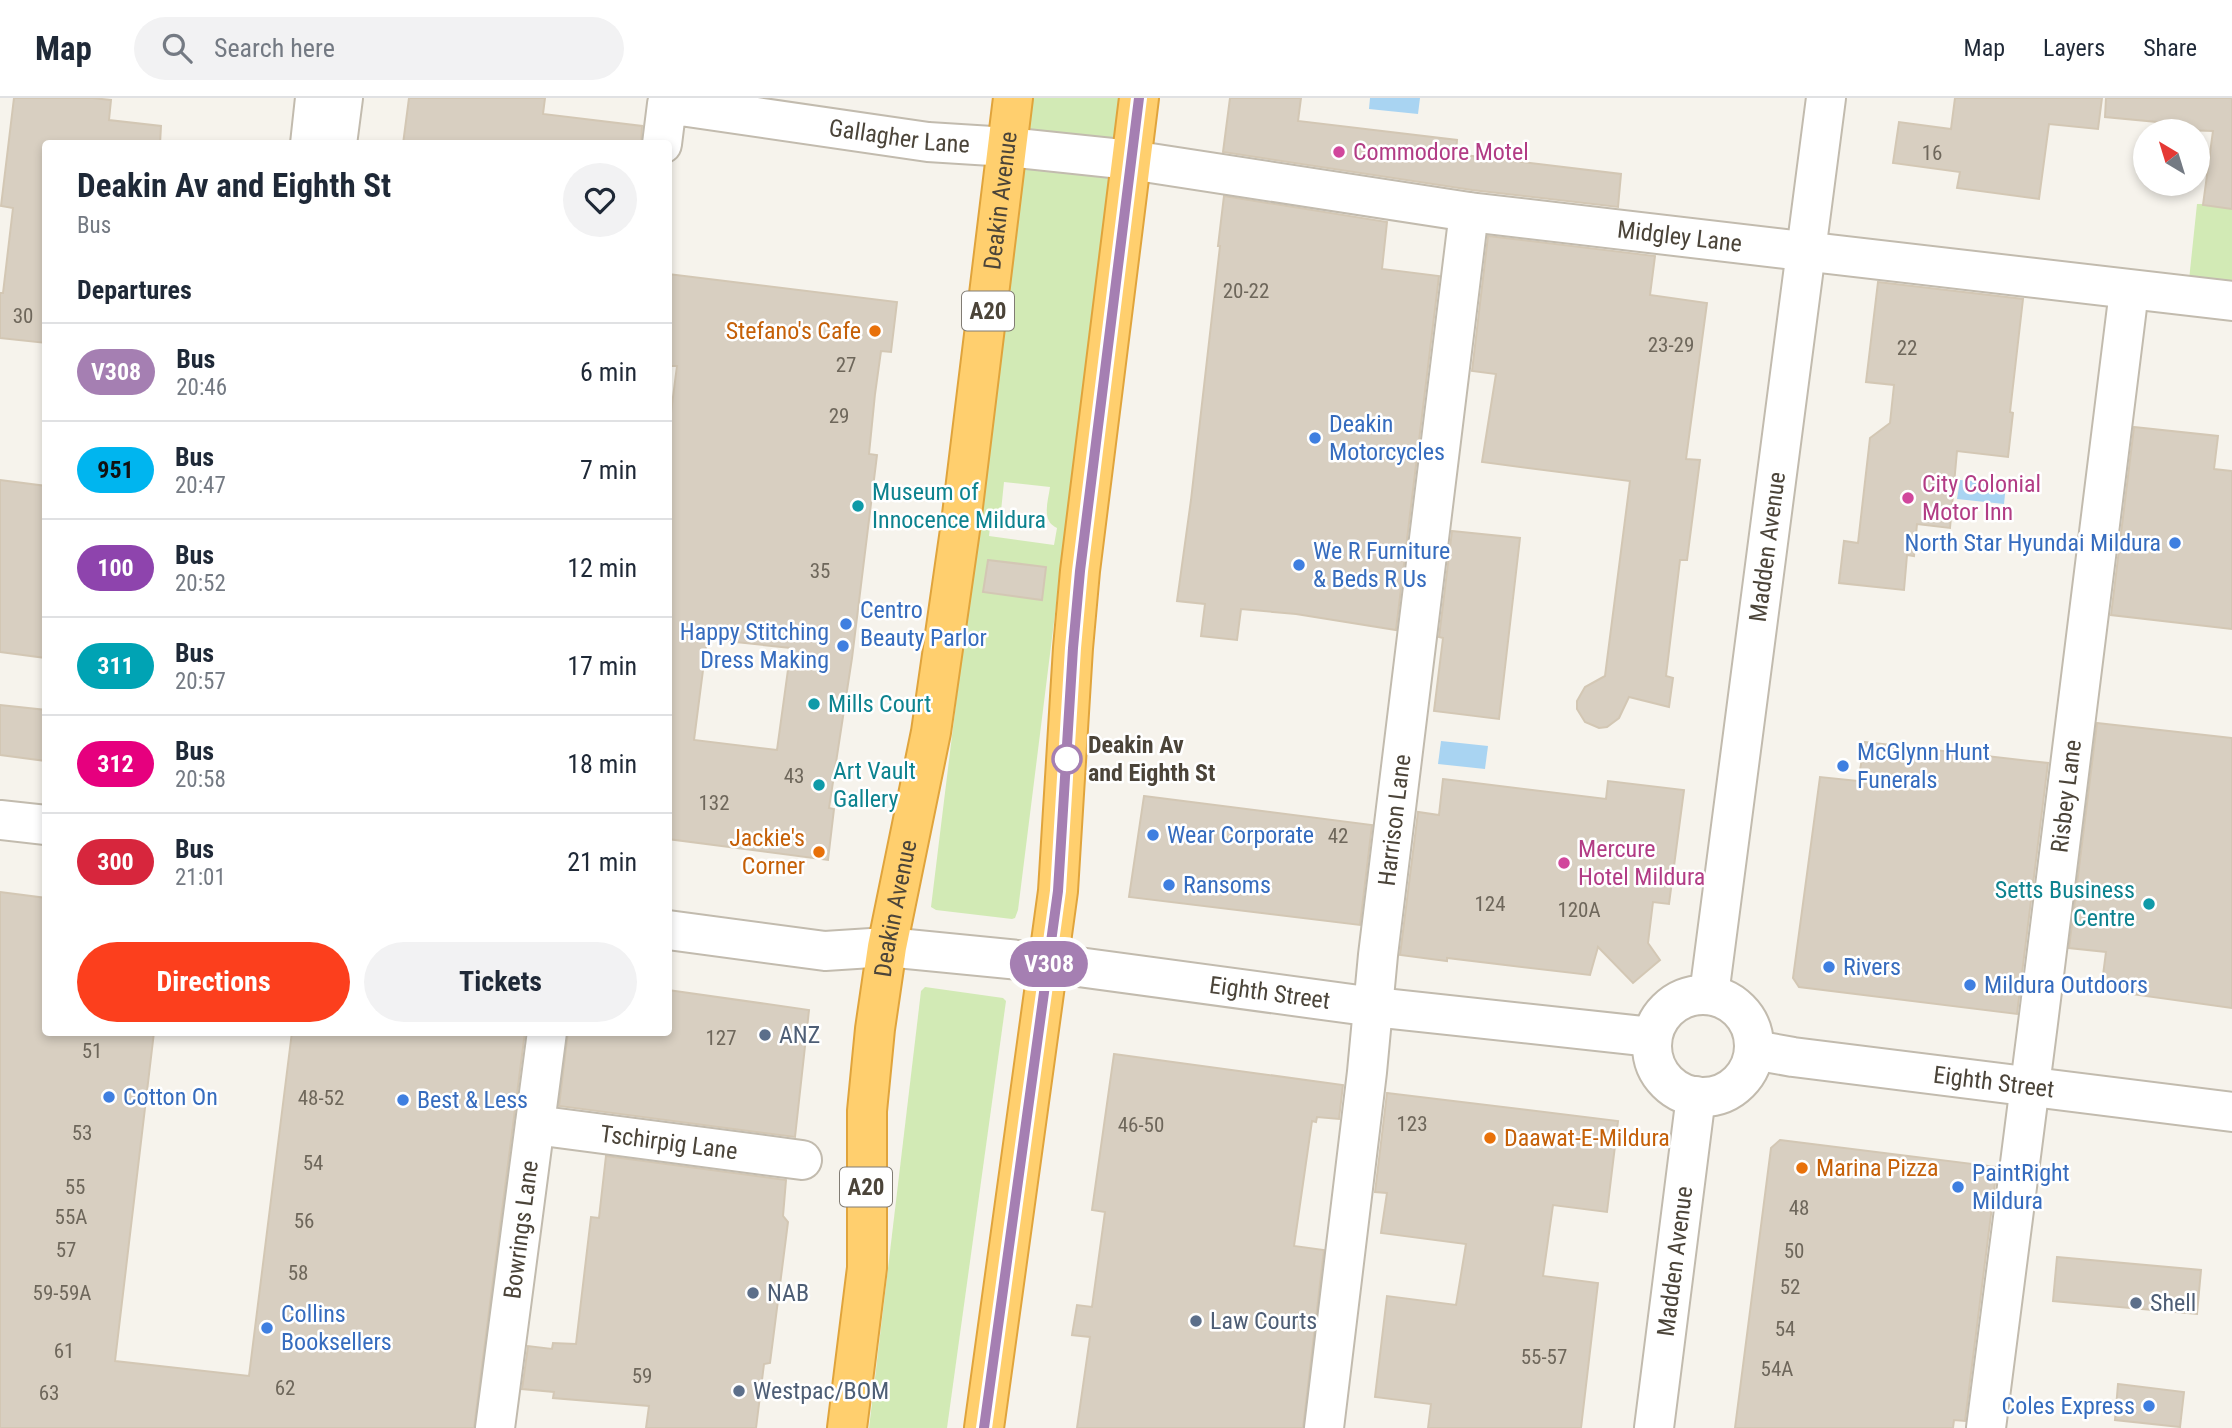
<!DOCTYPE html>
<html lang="en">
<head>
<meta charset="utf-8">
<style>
  body { margin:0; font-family:"Roboto Condensed",sans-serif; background:#f2f2f3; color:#1f2937; height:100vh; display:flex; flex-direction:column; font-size:26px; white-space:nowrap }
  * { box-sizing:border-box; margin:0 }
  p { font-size:23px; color:#747a83 }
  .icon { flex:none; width:38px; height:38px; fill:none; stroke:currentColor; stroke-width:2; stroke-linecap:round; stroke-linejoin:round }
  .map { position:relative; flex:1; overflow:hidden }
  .sheet { position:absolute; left:42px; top:42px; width:630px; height:896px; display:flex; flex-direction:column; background:#fff; border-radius:7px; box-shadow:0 4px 10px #0003 }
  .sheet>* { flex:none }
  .badge { padding:0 14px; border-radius:23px; font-size:24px; line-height:46px }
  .needle { width:46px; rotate:322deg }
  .fabs { position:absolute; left:2133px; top:21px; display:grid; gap:14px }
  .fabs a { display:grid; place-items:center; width:77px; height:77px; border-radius:50%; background:#fff; box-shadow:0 4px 10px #0003; font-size:35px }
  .map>.badge { position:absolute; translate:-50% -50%; box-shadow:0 0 0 4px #fff }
  h2 { padding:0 35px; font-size:26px; line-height:63px }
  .round { display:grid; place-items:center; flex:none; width:74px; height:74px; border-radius:37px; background:#f2f2f3 }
  .head { display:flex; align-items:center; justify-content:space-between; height:119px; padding:0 35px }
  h1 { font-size:33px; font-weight:700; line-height:52px }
  .button { display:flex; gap:14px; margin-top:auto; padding:14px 35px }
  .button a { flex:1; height:80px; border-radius:42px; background:#fc3f1d; color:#fff; font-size:28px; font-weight:700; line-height:80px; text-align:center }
  .button a+a { background:#f2f2f3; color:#1f2937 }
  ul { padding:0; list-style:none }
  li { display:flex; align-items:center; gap:21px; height:98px; padding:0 35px; border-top:2px solid #e0e1e3 }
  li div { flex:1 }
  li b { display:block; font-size:26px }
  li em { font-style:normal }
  li .badge { min-width:77px; font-weight:700; text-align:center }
  header { display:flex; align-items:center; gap:42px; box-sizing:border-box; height:98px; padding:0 35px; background:#fff; border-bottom:2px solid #e0e1e3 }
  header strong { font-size:33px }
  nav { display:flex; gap:38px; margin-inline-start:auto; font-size:24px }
  .search { width:490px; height:63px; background:#f2f2f3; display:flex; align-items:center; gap:18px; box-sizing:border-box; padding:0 24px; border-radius:38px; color:#747a83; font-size:26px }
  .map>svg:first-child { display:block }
  .green { fill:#d2eab5; fill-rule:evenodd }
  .water { fill:#a9d4f2 }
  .building { fill:#d8cfc1; stroke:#d3c7b4; stroke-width:2; fill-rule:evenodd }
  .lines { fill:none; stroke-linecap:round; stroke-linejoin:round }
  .minor-casing { stroke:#c2bbae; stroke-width:42 }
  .highway-casing { stroke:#e0a43c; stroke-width:42 }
  .minor { stroke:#fff; stroke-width:38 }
  .highway { stroke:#ffcf6e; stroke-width:38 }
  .line-casing { stroke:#fff; stroke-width:16 }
  .line { stroke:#a57fb2; stroke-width:10 }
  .hotel-dot { fill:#d1479c; stroke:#fff; stroke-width:2.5 }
  .food-dot { fill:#e8710a; stroke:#fff; stroke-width:2.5 }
  .shop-dot { fill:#3f7fe0; stroke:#fff; stroke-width:2.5 }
  .culture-dot { fill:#0f9aa8; stroke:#fff; stroke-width:2.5 }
  .stop-dot { fill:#fff; stroke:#a57fb2; stroke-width:3.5 }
  .service-dot { fill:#5c6f8a; stroke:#fff; stroke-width:2.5 }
  .labels { text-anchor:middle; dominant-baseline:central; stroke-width:5; stroke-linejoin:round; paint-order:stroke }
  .number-label { font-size:21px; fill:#6e675b }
  .shield { fill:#fff; stroke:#817c74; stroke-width:2 }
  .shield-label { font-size:23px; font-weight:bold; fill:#4b4439 }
  .street-label { font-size:24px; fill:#4b4439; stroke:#fff }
  .hotel-label { font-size:24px; fill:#b23c85; stroke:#fff; text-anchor:start }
  .food-label { font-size:24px; fill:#c56008; stroke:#fff; text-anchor:end }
  .shop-label { font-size:24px; fill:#366cbe; stroke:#fff; text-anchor:start }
  .culture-label { font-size:24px; fill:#0d838f; stroke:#fff; text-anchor:start }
  .stop-label { font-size:24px; font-weight:bold; fill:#4b4439; stroke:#fff; text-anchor:start }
  .service-label { font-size:24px; fill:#4e5e75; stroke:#fff; text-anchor:start }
</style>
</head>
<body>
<header>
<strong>Map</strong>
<div class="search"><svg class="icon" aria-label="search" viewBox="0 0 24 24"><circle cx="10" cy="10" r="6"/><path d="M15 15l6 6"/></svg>Search here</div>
<nav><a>Map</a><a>Layers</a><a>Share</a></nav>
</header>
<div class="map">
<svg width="2232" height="1330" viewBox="0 0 2232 1330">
  <rect width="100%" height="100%" fill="#f6f3ec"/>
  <g class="green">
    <polygon points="1032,0 1120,0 1114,38 1111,43 1031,35 1028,27"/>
    <polygon points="2218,0 2232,0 2232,187 2189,182 2197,106 2203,106"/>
    <path d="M1027,67L1107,76L1109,84L1018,812L1015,820L1012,821L936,812L931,809L1021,75ZM1004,384L1050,389C1048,404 1041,423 1057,430L1054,447L989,438L991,420L1001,413Z"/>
    <polygon points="925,889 1003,900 1006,903 947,1330 869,1330 921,893"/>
  </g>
  <g class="water">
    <polygon points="1370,0 1420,0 1418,16 1369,11"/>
    <polygon points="1960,382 2006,386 2004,406 1957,401"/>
    <polygon points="1441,643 1488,648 1485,671 1438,666"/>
  </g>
  <g class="building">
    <polygon points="14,0 93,0 111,2 109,22 161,28 160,46 46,46 46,245 0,240 0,195 3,195 13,110 1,108"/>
    <polygon points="409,0 545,0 543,16 642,28 641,46 403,46"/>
    <polygon points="1230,0 1301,0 1298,23 1457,42 1456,56 1621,76 1618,109 1472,92 1223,54"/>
    <polygon points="1955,0 2102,0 2098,31 2049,26 2039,101 1957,90 1960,74 1893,65 1899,24 1951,31"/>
    <polygon points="2106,0 2232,0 2232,111 2203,107 2213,33 2156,31 2157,24 2105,19"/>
    <polygon points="1224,98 1387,124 1382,171 1439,178 1396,532 1296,516 1241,511 1237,542 1201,538 1205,506 1177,503 1191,402 1220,148 1218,148"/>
    <polygon points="1488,138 1655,158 1650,197 1707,205 1686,361 1700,362 1687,462 1680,462 1666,578 1673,580 1669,609 1629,599 1619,620 1607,629 1599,630 1585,624 1577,611 1577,603 1585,589 1605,578 1630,383 1482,364 1496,276 1472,273"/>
    <path d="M668,176L897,204L891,254L881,253L875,296L869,356L877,357L852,560L829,710L834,711L828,762L668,741V338L677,268H668ZM707,541L791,550L777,652L694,642Z"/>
    <polygon points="1878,184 2023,201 2010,314 2013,315 2008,359 1957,353 1950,430 1917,426 1914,458 1907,457 1904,492 1839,485 1844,443 1858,445 1870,340 1890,325 1894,287 1866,284"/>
    <polygon points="2134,329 2218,338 2214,371 2232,373 2232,531 2111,517"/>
    <polygon points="0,382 46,388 46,560 0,554"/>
    <polygon points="1452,433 1520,440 1499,621 1434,613 1443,540 1439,539"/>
    <polygon points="988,462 1046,469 1042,502 983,494"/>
    <polygon points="0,607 46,612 46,663 0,657"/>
    <polygon points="2097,625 2232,640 2232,910 2124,895 2124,889 2102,885 2106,854 2069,850"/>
    <polygon points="1865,644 2048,665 2017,916 1799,889 1793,880 1820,679 1858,683"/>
    <polygon points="1443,681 1606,701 1608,683 1684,692 1669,806 1653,804 1648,845 1660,862 1633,885 1598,849 1590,877 1447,860 1447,863 1400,857 1418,714 1439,717"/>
    <polygon points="1144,698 1372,727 1360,827 1129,799"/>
    <polygon points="0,794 46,800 46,934 154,934 115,1263 249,1278 292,934 525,934 474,1330 0,1330"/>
    <polygon points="668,892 809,912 795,1039 559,1008 568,934 668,934"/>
    <polygon points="1114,956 1343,987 1339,1021 1317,1019 1316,1024 1312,1023 1294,1148 1324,1152 1303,1330 1077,1330 1090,1239 1072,1237 1077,1207 1092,1209 1105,1114 1092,1112"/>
    <polygon points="1387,995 1618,1023 1607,1114 1553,1107 1543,1178 1598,1185 1581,1330 1428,1330 1431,1306 1375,1299 1387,1198 1456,1207 1466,1146 1381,1135 1387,1095 1375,1094"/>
    <polygon points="1780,1042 1997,1069 1965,1323 1954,1322 1953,1330 1735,1330 1771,1050"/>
    <polygon points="606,1058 786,1082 783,1118 788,1124 770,1265 764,1266 756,1330 646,1330 649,1308 553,1300 554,1294 522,1291 528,1248 552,1251 553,1245 576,1246 591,1119 599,1120"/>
    <polygon points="2057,1159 2201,1172 2197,1216 2053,1203"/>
    <polygon points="2118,1286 2184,1294 2180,1329 2115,1322"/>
  </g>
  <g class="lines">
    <g class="minor-casing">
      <g id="minor">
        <polyline points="310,46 315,0"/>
        <polyline points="337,46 343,0"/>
        <path id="s1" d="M662,46L667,6L928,44L1008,49L1131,62L1469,114L2232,203"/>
        <polyline points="0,722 46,727"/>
        <path id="s2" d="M668,832L825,853L887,849L1049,865L1374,909L1652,939"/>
        <path id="s3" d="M1709,897L1826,0"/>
        <circle cx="1703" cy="948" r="51"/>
        <path id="s4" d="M1754,952L1793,959L2232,1014"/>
        <path id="s5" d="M535,1027L802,1062"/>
        <path id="s6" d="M495,1330L547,934"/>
        <path id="s7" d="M1324,1330L1367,974L1378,857L1469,114"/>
        <path id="s8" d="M1654,1330L1696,998"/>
        <path id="s9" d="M1986,1330L2038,925L2129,193"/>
      </g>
    </g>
    <g class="highway-casing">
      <g id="highway">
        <path id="s10" d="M847,1330L867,1170V1013L875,931L887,849L931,634L961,425L1013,0"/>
        <polyline points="984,1330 1058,793 1073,550 1080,473 1139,0"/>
      </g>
    </g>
    <use href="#minor" class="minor"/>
    <use href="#highway" class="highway"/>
  </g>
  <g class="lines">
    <g class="line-casing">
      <polyline id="line" points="984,1330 1058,793 1073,550 1080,473 1139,0"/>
    </g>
    <use href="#line" class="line"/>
  </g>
  <g class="hotel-dot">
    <circle cx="1339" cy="54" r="7"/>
    <circle cx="1908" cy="400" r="7"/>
    <circle cx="1564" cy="765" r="7"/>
  </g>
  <g class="food-dot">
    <circle cx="875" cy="233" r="7"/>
    <circle cx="819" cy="754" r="7"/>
    <circle cx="1490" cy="1040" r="7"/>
    <circle cx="1802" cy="1070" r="7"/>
  </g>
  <g class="shop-dot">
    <circle cx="1315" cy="340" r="7"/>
    <circle cx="2175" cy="445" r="7"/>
    <circle cx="1299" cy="467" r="7"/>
    <circle cx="846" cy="526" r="7"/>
    <circle cx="843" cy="548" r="7"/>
    <circle cx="1843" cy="668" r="7"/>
    <circle cx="1153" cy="737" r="7"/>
    <circle cx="1169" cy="787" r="7"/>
    <circle cx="1829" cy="869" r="7"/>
    <circle cx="1970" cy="887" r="7"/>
    <circle cx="109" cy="999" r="7"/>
    <circle cx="403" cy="1002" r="7"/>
    <circle cx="1958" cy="1089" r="7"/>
    <circle cx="267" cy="1230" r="7"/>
    <circle cx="2149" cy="1308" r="7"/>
  </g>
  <g class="culture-dot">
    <circle cx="858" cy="408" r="7"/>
    <circle cx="814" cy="606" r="7"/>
    <circle cx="819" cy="687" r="7"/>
    <circle cx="2149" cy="806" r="7"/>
  </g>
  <circle class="stop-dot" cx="1067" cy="661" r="14"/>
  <g class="service-dot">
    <circle cx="765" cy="937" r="7"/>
    <circle cx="753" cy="1195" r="7"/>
    <circle cx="2136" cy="1205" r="7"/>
    <circle cx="1196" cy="1223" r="7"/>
    <circle cx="739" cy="1293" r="7"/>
  </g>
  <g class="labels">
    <g class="number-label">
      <text x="1932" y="55">16</text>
      <text x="1246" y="193">20-22</text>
      <text x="23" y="218">30</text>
      <text x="1671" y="247">23-29</text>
      <text x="1907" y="250">22</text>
      <text x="846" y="267">27</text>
      <text x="839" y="318">29</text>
      <text x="820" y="473">35</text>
      <text x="794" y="678">43</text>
      <text x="714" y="705">132</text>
      <text x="1338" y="738">42</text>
      <text x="1490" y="806">124</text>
      <text x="1579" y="812">120A</text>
      <text x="721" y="940">127</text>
      <text x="92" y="953">51</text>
      <text x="321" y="1000">48-52</text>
      <text x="1412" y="1026">123</text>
      <text x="1141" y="1027">46-50</text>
      <text x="82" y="1035">53</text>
      <text x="313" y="1065">54</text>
      <text x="75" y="1089">55</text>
      <text x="1799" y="1110">48</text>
      <text x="71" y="1119">55A</text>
      <text x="304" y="1123">56</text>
      <text x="66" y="1152">57</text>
      <text x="1794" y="1153">50</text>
      <text x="298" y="1175">58</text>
      <text x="1790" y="1189">52</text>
      <text x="62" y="1195">59-59A</text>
      <text x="1785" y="1231">54</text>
      <text x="64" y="1253">61</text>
      <text x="1544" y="1259">55-57</text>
      <text x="1777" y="1271">54A</text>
      <text x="642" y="1278">59</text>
      <text x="285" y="1290">62</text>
      <text x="49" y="1295">63</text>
    </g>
    <g class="shield">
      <rect x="962" y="193.5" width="52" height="39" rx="5"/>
      <rect x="840" y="1069.5" width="52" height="39" rx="5"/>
    </g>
    <g class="shield-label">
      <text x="988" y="213">A20</text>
      <text x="866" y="1089">A20</text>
    </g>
    <g class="street-label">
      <text stroke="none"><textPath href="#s1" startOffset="275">Gallagher Lane</textPath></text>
      <text stroke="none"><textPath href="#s10" startOffset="1239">Deakin Avenue</textPath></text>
      <text stroke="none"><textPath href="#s1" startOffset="1062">Midgley Lane</textPath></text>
      <text stroke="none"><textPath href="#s3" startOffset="452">Madden Avenue</textPath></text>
      <text stroke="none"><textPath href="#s9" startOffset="637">Risbey Lane</textPath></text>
      <text stroke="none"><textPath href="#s7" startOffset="612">Harrison Lane</textPath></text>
      <text stroke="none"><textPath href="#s10" startOffset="523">Deakin Avenue</textPath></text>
      <text stroke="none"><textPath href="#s2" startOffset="606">Eighth Street</textPath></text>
      <text stroke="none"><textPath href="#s4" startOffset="242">Eighth Street</textPath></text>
      <text stroke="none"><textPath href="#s5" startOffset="135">Tschirpig Lane</textPath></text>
      <text stroke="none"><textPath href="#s6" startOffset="200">Bowrings Lane</textPath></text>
      <text stroke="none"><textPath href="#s8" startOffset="168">Madden Avenue</textPath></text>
    </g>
    <g class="hotel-label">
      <text x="1353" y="54">Commodore Motel</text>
      <text x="1922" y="386">City Colonial<tspan x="1922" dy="28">Motor Inn</tspan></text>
      <text x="1578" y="751">Mercure<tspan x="1578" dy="28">Hotel Mildura</tspan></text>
    </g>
    <g class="food-label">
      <text x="861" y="233">Stefano's Cafe</text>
      <text x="805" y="740">Jackie's<tspan x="805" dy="28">Corner</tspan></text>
      <text x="1504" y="1040" text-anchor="start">Daawat-E-Mildura</text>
      <text x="1816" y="1070" text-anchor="start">Marina Pizza</text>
    </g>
    <g class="shop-label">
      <text x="1329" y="326">Deakin<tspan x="1329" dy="28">Motorcycles</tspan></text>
      <text x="2161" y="445" text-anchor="end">North Star Hyundai Mildura</text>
      <text x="1313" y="453">We R Furniture<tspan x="1313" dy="28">&amp; Beds R Us</tspan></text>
      <text x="860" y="512">Centro<tspan x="860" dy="28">Beauty Parlor</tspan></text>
      <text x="829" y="534" text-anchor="end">Happy Stitching<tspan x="829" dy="28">Dress Making</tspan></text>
      <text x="1857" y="654">McGlynn Hunt<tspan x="1857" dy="28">Funerals</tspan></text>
      <text x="1167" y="737">Wear Corporate</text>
      <text x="1183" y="787">Ransoms</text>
      <text x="1843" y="869">Rivers</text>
      <text x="1984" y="887">Mildura Outdoors</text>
      <text x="123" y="999">Cotton On</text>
      <text x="417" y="1002">Best &amp; Less</text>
      <text x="1972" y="1075">PaintRight<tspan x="1972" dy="28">Mildura</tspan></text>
      <text x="281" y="1216">Collins<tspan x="281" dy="28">Booksellers</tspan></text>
      <text x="2135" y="1308" text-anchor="end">Coles Express</text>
    </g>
    <g class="culture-label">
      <text x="872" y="394">Museum of<tspan x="872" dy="28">Innocence Mildura</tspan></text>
      <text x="828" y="606">Mills Court</text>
      <text x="833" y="673">Art Vault<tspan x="833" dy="28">Gallery</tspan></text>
      <text x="2135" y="792" text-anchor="end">Setts Business<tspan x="2135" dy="28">Centre</tspan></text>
    </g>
    <g class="stop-label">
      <text x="1088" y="647">Deakin Av<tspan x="1088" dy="28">and Eighth St</tspan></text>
    </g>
    <g class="service-label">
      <text x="779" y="937">ANZ</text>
      <text x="767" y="1195">NAB</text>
      <text x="2150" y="1205">Shell</text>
      <text x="1210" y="1223">Law Courts</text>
      <text x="753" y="1293">Westpac/BOM</text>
    </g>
  </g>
</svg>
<div class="fabs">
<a><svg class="needle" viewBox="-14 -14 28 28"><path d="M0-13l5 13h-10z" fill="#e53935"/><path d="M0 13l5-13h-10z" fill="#747a83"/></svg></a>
</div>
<b class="badge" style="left:1049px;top:866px;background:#a57fb2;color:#fff">V308</b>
<section class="sheet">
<div class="head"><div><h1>Deakin Av and Eighth St</h1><p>Bus</p></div><a class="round"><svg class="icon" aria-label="heart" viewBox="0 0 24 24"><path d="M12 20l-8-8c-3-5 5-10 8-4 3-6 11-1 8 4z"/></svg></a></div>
<h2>Departures</h2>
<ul>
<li><span class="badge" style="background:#a57fb2;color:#fff">V308</span><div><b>Bus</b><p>20:46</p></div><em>6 min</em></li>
<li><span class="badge" style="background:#00b5ef;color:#111">951</span><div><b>Bus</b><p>20:47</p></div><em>7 min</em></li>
<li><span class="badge" style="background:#8e44ad;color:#fff">100</span><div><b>Bus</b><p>20:52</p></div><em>12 min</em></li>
<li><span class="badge" style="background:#00a3b4;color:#fff">311</span><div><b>Bus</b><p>20:57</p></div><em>17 min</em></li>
<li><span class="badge" style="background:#e6007e;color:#fff">312</span><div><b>Bus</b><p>20:58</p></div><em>18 min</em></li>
<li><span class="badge" style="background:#d7263d;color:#fff">300</span><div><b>Bus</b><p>21:01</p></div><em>21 min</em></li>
</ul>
<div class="button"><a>Directions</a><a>Tickets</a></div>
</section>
</div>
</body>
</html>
